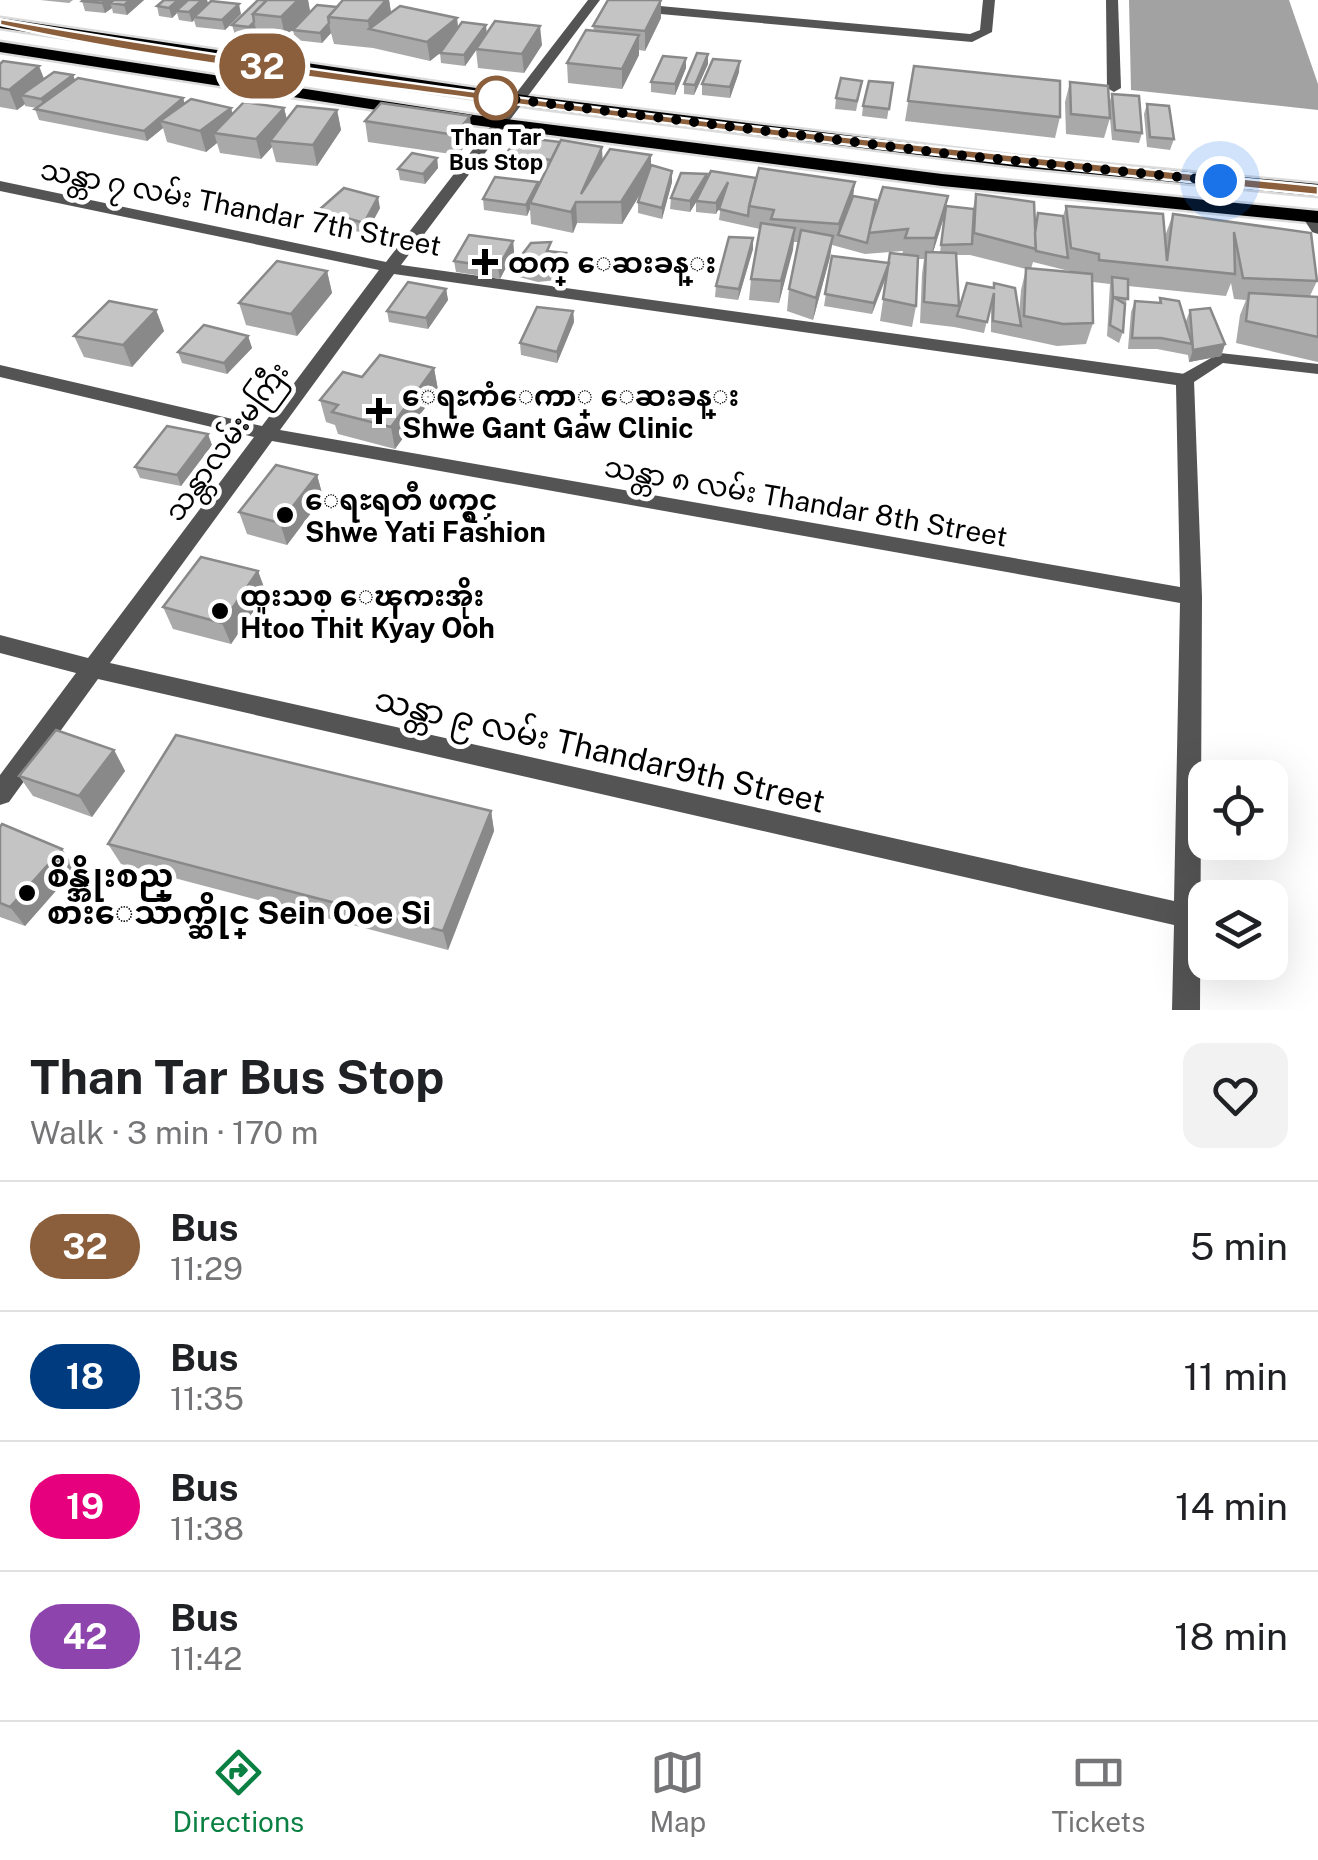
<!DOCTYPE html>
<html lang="en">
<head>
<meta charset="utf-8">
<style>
  body { margin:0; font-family:"Public Sans","Noto Sans Myanmar",sans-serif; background:#f2f2f2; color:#202124; height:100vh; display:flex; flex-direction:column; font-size:38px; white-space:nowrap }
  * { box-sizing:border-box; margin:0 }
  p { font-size:32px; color:#757577 }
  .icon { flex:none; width:55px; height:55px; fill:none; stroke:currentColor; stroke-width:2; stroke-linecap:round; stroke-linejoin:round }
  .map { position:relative; height:1010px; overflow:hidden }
  .drawer { display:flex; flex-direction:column; background:#fff; flex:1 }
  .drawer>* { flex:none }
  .badge { padding:0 20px; border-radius:32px; font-size:35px; line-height:65px }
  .controls { position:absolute; left:1188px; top:760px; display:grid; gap:20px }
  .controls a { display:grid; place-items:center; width:100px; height:100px; border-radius:20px; background:#fff; box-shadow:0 10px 40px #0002; font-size:50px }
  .you { position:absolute; width:50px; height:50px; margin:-25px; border:8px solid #fff; border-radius:50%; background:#1a73e8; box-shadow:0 0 0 15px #1a73e833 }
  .map>.badge { position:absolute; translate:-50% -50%; box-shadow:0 0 0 5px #fff }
  .round { display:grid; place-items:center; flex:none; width:105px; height:105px; border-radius:20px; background:#f2f2f2 }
  .summary { display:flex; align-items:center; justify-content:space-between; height:170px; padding:0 30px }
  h1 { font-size:48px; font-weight:700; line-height:75px }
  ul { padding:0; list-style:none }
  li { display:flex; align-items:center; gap:30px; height:130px; padding:0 30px; border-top:2px solid #e0e0e0 }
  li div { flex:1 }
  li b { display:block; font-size:38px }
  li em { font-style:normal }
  li .badge { min-width:110px; font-weight:700; text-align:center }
  .tab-bar { display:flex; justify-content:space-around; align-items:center; height:140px; border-top:2px solid #e0e0e0; background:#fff; font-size:28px; color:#757577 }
  .tab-bar a { display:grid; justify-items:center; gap:5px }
  .tab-bar .selected { color:#0b8043 }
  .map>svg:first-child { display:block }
  .water { fill:#a2a2a2 }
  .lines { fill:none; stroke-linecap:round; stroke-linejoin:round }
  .primary-casing { stroke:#dbdbdb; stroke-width:5 }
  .service { fill:#545454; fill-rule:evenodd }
  .minor { fill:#545454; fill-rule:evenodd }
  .primary { fill:#000; fill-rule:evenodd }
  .wall { fill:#a9a9a9; fill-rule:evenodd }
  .shaded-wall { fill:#898989 }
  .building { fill:#c4c4c4; stroke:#898989; stroke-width:2.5 }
  .line { fill:#8b5e3c; stroke:#fff; stroke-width:2.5 }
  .walk { stroke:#000; stroke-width:10; stroke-dasharray:0 18 }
  .stop-dot { fill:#fff; stroke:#8b5e3c; stroke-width:5 }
  .poi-dot { fill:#000; stroke:#fff; stroke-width:4 }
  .labels { text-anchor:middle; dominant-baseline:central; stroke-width:9; stroke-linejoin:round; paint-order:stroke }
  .far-stop-label { font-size:22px; font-weight:bold; fill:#000; stroke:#fff }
  .street-label { font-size:28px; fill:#000; stroke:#fff }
  .poi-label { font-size:28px; font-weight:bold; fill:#000; stroke:#fff; text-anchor:start }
  .near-street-label { font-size:32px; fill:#000; stroke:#fff }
  .near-poi-label { font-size:32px; font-weight:bold; fill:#000; stroke:#fff; text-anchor:start }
</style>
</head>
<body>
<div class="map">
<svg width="1318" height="1010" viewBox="0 0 1318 1010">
  <rect width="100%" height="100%" fill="#fff"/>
  <polygon class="water" points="1129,0 1289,0 1318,84 1318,110 1131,90"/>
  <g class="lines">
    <g class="primary-casing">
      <g id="primary">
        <polygon points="0,18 537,97 1017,156 1318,184 1318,196 1017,167 537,108 0,28"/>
        <polygon points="0,42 474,115 942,174 1318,211 1318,223 942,186 474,125 0,52"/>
      </g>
    </g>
    <polygon class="service" points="1220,353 1318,364 1318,374 1223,363 1191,384 1179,384 1177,380 1179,376"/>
    <g class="minor">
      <path d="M588,0H600L401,265L1185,374L1194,380L1202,597L1200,1010H1172L1174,925L98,679L9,802L0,805V775L76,673L0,653V635L88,658L254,437L0,377V365L262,426L379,270L0,191V181L386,262ZM394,274L1176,385L1180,587L280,430ZM272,441L1180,603L1174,901L110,663Z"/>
      <polygon points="983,0 995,0 992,32 972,42 638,12 632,8 638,4 970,34 980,30"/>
      <polygon points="1106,0 1118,0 1121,88 1114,92 1107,88"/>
      <polygon points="1310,211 1318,216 1318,234 1312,232 1302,216"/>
    </g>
    <use href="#primary" class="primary"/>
  </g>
  <g class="wall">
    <polygon points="40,0 73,0 69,3"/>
    <polygon points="83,0 144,0 127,15 113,13 112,8 105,13 85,11 82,1"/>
    <polygon points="164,0 207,0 208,4 241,14 225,30 196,27 194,20 192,22 179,20 177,13 172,18 159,16 157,6"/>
    <polygon points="258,0 308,0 310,11 285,37 257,34 257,32 252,37 235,35 232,25"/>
    <polygon points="343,0 389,0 391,13 457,18 458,28 542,45 524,73 478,68 476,50 465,66 441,63 440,53 430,61 373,48 334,44 331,33 322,43 295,40 293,30 337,7"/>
    <polygon points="661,0 661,18 645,51 639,50 639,55 622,89 568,83 567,63 594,30 593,26"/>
    <polygon points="686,58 686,68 675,95 651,92 651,82"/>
    <polygon points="0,64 44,79 73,75 75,80 183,98 185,104 231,108 233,114 284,108 287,120 337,110 341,130 317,166 276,162 272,147 261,159 220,153 217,143 206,152 167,142 163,128 147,141 39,120 35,109 37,108 25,106 25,104 17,110 0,107"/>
    <polygon points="708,64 694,95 684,94 684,84"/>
    <polygon points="914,66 1060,117 1055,138 905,121"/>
    <polygon points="739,72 730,98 702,95 702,84"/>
    <polygon points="862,81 856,111 835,109 836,98"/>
    <polygon points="1070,82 1109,104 1112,94 1142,133 1139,143 1112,140 1110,118 1104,138 1066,134 1065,102"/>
    <polygon points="893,83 887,119 862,116 863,106"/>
    <polygon points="1147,104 1174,139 1170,150 1147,147 1144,114"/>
    <polygon points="365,121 472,136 458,155 368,142"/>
    <polygon points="506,154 602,161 651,155 651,165 672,171 672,182 662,219 638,213 638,202 642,191 622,224 577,223 573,233 531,224 530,209 527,216 484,210 483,199 538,182 538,186 546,170 507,164"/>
    <polygon points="437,158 438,168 425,184 400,180 398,169"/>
    <path d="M756,178L855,182L853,196L872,221L944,217L973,209L976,194L1035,224L1038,213L1063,216L1066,206L1165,236L1173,214L1311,233L1317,281L1310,296L1318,297V362L1236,343L1240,315L1246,300L1234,299L1231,283L1226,296L1128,286L1123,332L1119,343L1107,336L1110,284L1093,282L1092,275L1093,323L1086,344L1057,346L991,332V304L984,333L954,327L920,323L922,274L924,259H918L916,306L912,327L880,321L890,253L902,254L903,251L865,254L832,245L830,257L813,320L787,311L789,289L798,242H794L779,303L749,300L751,279L760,229L719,220L721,204L716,214L696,212V202L690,212L670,209L671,198L707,179ZM944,217L940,253L933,252ZM956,255H970L1026,269L1021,290L1019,315L994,283L993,288L957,316L959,306ZM1033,262L1065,270L1085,274L1031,269Z"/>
    <polygon points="380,208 366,234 321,221 319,210"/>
    <polygon points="753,238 753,249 738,300 715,297 716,286"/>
    <polygon points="513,241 514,252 500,279 456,272 454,261"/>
    <polygon points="552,251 567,264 557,280 538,282 515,276 514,265"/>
    <polygon points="832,256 889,263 872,314 824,306"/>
    <polygon points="327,271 332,293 297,336 246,325 239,303"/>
    <polygon points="446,289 448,300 428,329 389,322 387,311"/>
    <polygon points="1160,298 1186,321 1190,310 1225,344 1221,356 1189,362 1188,355 1157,349 1128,349 1131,312 1135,301 1159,303"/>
    <polygon points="156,310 164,331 132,367 84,357 74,336"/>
    <polygon points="573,311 574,322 557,363 521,355 520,343"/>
    <polygon points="248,336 252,348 227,374 182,363 178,352"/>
    <polygon points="434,368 438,390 395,449 338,434 335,425 326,422 320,400 362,377"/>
    <polygon points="212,445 181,486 140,478 135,467"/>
    <polygon points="317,475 323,497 287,545 247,534 239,512"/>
    <polygon points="258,571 266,593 231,644 173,629 163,607"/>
    <polygon points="114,750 125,771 92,817 33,796 19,776"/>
    <polygon points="491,811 494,831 448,950 121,864 108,844"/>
    <polygon points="0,827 62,849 75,869 25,926 0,917"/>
  </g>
  <g class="shaded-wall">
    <polygon points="106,0 121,0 110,3 112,8 105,13 102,3"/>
    <polygon points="130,0 144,0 127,15 124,5"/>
    <polygon points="178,0 191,0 176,11 177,13 172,18 169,8"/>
    <polygon points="202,0 207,0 209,6 194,17 194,20 192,22 189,12"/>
    <polygon points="298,0 308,0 310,11 285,37 281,17"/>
    <polygon points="386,0 389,0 393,24 369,29 368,21"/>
    <polygon points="661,0 661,18 645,51 645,31"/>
    <polygon points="239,4 241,14 225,30 222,20"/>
    <polygon points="457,18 459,38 430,61 427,42"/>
    <polygon points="254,22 257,32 252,37 249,27"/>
    <polygon points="329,23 331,33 322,43 320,33"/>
    <polygon points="486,25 487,35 465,66 464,55"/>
    <polygon points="540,26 542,45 524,73 522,54"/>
    <polygon points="639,35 639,55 622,89 622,69"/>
    <polygon points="708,54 708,64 694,95 695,85"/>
    <polygon points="686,58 686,68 675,95 675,84"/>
    <polygon points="740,61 739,72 730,98 730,87"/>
    <polygon points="39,66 47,86 21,95 25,104 17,110 9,90"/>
    <polygon points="73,75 77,86 45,109 41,99"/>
    <polygon points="183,98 186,109 160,121 163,128 147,141 144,131"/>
    <polygon points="231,108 236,128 214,133 217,143 206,152 200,131"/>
    <polygon points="284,108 289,128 270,141 272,147 261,159 256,139"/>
    <polygon points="337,110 341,130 317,166 313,145"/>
    <polygon points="470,116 472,136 458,155 455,135"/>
    <polygon points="602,147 603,168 581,194"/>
    <polygon points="651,155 651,176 622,224 621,202"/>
    <polygon points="437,158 438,168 425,184 423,174"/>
    <polygon points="672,171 672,182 662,219 662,208"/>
    <polygon points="707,174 707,185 690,212 690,201"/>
    <polygon points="538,182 539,193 530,203 530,209 527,216 526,205"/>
    <polygon points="728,182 727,192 716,214 716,203"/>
    <polygon points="855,182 852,203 838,235 839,224"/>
    <polygon points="948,196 944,217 931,259 935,238"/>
    <polygon points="378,197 380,208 366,234 364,223"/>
    <polygon points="576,202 577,223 573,233 571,212"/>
    <polygon points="795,228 793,250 779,303 781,281"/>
    <polygon points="833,236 830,257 813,320 816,298"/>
    <polygon points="753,238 753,249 738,300 739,289"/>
    <polygon points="513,241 514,252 500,279 498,268"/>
    <polygon points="566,253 567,264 557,280 557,269"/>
    <polygon points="889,263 887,275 872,314 874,303"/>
    <polygon points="327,271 332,293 297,336 291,314"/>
    <polygon points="446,289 448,300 428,329 426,318"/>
    <polygon points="156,310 164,331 132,367 123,345"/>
    <polygon points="573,311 574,322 557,363 557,352"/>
    <polygon points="248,336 252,348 227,374 224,363"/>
    <polygon points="1225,344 1221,356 1189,362 1193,350"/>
    <polygon points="434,368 438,390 395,449 391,427"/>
    <polygon points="208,434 212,445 181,486 177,475"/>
    <polygon points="317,475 323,497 287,545 280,523"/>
    <polygon points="258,571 266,593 231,644 222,623"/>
    <polygon points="114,750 125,771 92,817 79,796"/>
    <polygon points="491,811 494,831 448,950 443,931"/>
    <polygon points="62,849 75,869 25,926 10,907"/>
  </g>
  <g class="building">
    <polygon points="83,0 106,0 102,3 82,1"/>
    <polygon points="114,0 130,0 124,5 110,3"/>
    <polygon points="164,0 178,0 169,8 157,6"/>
    <polygon points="188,0 202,0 189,12 176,11"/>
    <polygon points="258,0 267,0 253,14 254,22 249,27 232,25"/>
    <polygon points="267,0 298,0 281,17 253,14"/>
    <polygon points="343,0 386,0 368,21 328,17"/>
    <polygon points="608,0 661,0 645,31 593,26"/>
    <polygon points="211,1 239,4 222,20 194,17"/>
    <polygon points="317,5 337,7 328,17 329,23 320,33 293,30"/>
    <polygon points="400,6 457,18 427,42 369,29"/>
    <polygon points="495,21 540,26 522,54 476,49"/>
    <polygon points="462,22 486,25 464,55 440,53"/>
    <polygon points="586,30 639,35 622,69 567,63"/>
    <polygon points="697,53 708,54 695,85 684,84"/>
    <polygon points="663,56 686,58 675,84 651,82"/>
    <polygon points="713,59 740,61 730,87 702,84"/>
    <polygon points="3,61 39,66 9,90 0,88 0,64"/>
    <polygon points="914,66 1060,81 1060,117 908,101"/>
    <polygon points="54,72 73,75 41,99 21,95"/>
    <polygon points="78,78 183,98 144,131 35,109"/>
    <polygon points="841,78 862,81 857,101 836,98"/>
    <polygon points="869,81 893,83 889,109 863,106"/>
    <polygon points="1070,82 1108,86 1110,118 1071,114"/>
    <polygon points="1112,94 1139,96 1142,133 1115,130"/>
    <polygon points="191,99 231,108 200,131 160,121"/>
    <polygon points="244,102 284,108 256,139 214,133"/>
    <polygon points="381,103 470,116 455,135 365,121"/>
    <polygon points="1147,104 1169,106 1174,139 1150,137"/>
    <polygon points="297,106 337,110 313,145 270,141"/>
    <polygon points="518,137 560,142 551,160 506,154"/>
    <polygon points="561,140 602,147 581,194 610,149 651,155 621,202 576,202 571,212 530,203"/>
    <polygon points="412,153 437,158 423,174 398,169"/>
    <polygon points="651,165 672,171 662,208 638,202"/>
    <polygon points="759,168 855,182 839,224 771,219 774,210 749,206"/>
    <polygon points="711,171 756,178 749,206 748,216 719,209 728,182 716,203 696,201"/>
    <polygon points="681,173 707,174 690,201 671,198"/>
    <polygon points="495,177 538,182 526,205 483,199"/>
    <polygon points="883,187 948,196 935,238 905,238 908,229 868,233"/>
    <polygon points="344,188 378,197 364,223 319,210"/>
    <polygon points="976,194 1034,202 1036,249 974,233"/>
    <polygon points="853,196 876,200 867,243 838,235"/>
    <polygon points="946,206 974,209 972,244 941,245"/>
    <polygon points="1066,206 1163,214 1167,261 1173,214 1311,233 1317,281 1243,278 1234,232 1235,274 1099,260 1099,254 1071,248"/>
    <polygon points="1038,213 1063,216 1068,258 1036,251 1035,233"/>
    <polygon points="761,223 795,228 781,281 751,279"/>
    <polygon points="801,230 833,236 816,298 789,289"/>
    <polygon points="469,235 513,241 498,268 454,261"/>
    <polygon points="729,237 753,238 739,289 716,286"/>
    <polygon points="551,242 547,251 566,253 557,269 537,271 514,265 531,243"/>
    <polygon points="926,252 956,253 959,306 924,302"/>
    <polygon points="890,253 918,256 916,306 883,299"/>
    <polygon points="832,256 889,263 874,303 825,294"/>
    <polygon points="277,261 327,271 291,314 239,303"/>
    <polygon points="1026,268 1092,274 1093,323 1063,324 1024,316"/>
    <polygon points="1112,277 1128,279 1128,299 1113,297"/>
    <polygon points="408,282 446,289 426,318 387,311"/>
    <polygon points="967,283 994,288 994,283 1015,288 1021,326 993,321 994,293 987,322 957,316"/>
    <polygon points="1249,293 1318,297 1318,337 1246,321"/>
    <polygon points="1113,297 1125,304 1123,332 1110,325"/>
    <polygon points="1160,298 1179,301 1192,344 1161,338 1132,338 1135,301 1161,303"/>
    <polygon points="109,301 156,310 123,345 74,336"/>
    <polygon points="537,307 573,311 557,352 520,343"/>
    <polygon points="1210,308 1225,344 1193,350 1190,310"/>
    <polygon points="204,325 248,336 224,363 178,352"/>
    <polygon points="380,355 434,368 391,427 332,412 338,405 320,400 343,372 362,377"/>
    <polygon points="167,426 208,434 177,475 135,467"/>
    <polygon points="276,465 317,475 280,523 239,512"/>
    <polygon points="201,557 258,571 222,623 163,607"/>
    <polygon points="56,730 114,750 79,796 19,776"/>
    <polygon points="176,735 491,811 443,931 108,844"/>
    <polygon points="2,824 62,849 10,907 0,903 0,827"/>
  </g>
  <path class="line" d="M0,19C436,95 877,143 1318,186V195C1034,167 750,135 467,98C310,77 151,59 0,25Z"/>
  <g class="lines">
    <polyline class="walk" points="496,98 479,95 958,155 1220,181"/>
  </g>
  <circle class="stop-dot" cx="496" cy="98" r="20"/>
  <g class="poi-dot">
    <path d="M480 247h10v10h10v10h-10v10h-10v-10h-10v-10h10z"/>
    <path d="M374 396h10v10h10v10h-10v10h-10v-10h-10v-10h10z"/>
    <circle cx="285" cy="515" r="10"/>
    <circle cx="220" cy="611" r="10"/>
    <circle cx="27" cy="893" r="10"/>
  </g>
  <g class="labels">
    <g class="far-stop-label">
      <text x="496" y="137">Than Tar<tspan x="496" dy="25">Bus Stop</tspan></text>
    </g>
    <g class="street-label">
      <text transform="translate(241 207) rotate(11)">သန္တာ ၇ လမ်း Thandar 7th Street</text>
      <text transform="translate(226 441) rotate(-54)">သန္တာလမ်းမကြီး</text>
      <text transform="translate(806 501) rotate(10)">သန္တာ ၈ လမ်း Thandar 8th Street</text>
    </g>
    <g class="poi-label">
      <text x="508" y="262">ထက္ ေဆးခန္း</text>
      <text x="402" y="395">ေရႊကံေကာ္ ေဆးခန္း<tspan x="402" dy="32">Shwe Gant Gaw Clinic</tspan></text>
      <text x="305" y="499">ေရႊရတီ ဖက္ရွင္<tspan x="305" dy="32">Shwe Yati Fashion</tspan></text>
      <text x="240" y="595">ထူးသစ္ ေၾကးအိုး<tspan x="240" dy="32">Htoo Thit Kyay Ooh</tspan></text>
    </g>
    <g class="near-street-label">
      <text transform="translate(600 750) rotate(13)">သန္တာ ၉ လမ်း Thandar9th Street</text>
    </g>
    <g class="near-poi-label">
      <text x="47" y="875">စိန္အိုးစည္<tspan x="47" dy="37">စားေသာက္ဆိုင္ Sein Ooe Si</tspan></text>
    </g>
  </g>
</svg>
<div class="controls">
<a><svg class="icon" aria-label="locate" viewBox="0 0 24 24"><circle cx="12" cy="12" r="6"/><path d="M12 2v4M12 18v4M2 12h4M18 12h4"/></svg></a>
<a><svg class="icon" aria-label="layers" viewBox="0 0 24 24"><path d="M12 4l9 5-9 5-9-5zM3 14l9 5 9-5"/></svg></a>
</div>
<div class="you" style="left:1220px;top:181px"></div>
<b class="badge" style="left:262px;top:66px;background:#8b5e3c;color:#fff">32</b>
</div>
<section class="drawer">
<div class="summary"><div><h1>Than Tar Bus Stop</h1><p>Walk · 3 min · 170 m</p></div><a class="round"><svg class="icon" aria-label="heart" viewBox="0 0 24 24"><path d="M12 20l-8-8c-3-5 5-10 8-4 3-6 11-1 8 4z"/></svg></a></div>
<ul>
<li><span class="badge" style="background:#8b5e3c;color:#fff">32</span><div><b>Bus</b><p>11:29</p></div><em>5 min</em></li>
<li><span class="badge" style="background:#003b80;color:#fff">18</span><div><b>Bus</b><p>11:35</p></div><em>11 min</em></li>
<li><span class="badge" style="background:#e6007e;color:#fff">19</span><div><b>Bus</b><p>11:38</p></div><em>14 min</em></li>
<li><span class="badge" style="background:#8e44ad;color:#fff">42</span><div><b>Bus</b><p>11:42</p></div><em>18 min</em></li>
</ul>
</section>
<nav class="tab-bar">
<a class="selected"><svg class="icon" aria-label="directions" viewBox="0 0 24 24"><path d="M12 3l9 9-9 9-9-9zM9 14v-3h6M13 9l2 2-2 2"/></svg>Directions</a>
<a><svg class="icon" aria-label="map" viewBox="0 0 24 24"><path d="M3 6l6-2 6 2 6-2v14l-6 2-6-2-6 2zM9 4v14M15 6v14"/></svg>Map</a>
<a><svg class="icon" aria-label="tickets" viewBox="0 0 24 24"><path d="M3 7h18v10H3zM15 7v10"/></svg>Tickets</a>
</nav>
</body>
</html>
